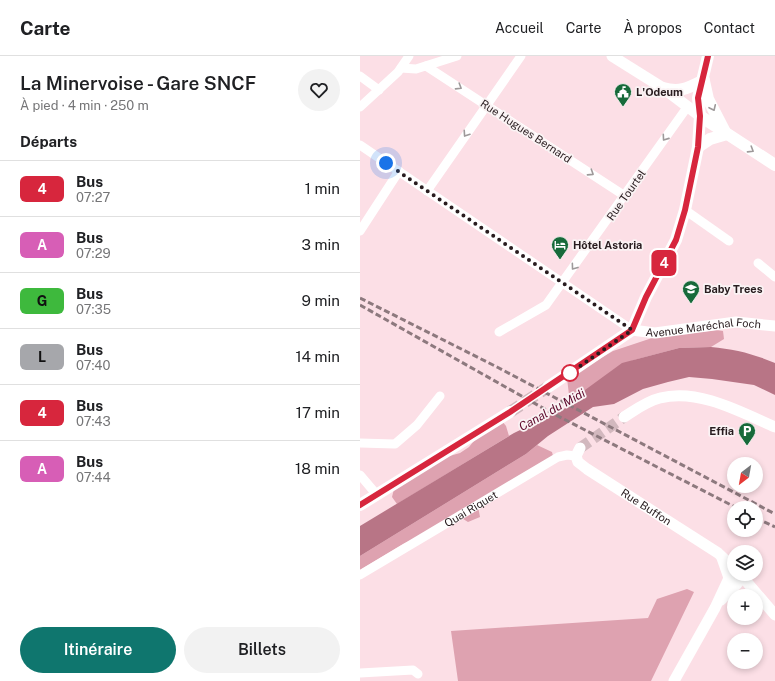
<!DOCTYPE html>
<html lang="fr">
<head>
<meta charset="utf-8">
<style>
  body { margin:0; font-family:"Public Sans",sans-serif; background:#f2f2f2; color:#202124; height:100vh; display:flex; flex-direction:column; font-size:15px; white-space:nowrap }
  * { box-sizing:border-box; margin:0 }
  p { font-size:13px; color:#757577 }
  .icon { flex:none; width:22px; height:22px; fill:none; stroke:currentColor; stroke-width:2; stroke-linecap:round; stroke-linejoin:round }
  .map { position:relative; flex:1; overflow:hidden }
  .side { display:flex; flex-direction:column; background:#fff; width:360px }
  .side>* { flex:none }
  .badge { padding:0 8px; border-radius:6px; font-size:14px; line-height:26px }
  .needle { width:26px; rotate:211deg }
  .fabs { position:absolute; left:367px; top:401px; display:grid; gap:8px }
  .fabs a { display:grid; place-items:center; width:36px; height:36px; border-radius:50%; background:#fff; box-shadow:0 2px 6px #0003; font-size:20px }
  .you { position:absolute; width:20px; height:20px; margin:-10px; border:3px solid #fff; border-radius:50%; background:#1a73e8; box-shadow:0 0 0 6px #1a73e833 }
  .map>.badge { position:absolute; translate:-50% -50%; box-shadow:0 0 0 2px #fff }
  h2 { padding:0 20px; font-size:15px; line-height:36px }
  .round { display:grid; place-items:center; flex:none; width:42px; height:42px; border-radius:21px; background:#f2f2f2 }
  .head { display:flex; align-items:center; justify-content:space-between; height:68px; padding:0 20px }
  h1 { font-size:19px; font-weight:600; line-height:30px }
  .cta { display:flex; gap:8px; margin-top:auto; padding:8px 20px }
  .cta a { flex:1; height:46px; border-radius:24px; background:#0f766e; color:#fff; font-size:16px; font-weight:600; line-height:46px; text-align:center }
  .cta a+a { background:#f2f2f2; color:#202124 }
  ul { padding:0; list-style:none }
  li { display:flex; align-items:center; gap:12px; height:56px; padding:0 20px; border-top:1px solid #e0e0e0 }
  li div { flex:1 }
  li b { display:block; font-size:15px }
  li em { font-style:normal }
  li .badge { min-width:44px; font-weight:700; text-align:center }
  header { display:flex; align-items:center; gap:24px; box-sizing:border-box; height:56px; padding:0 20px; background:#fff; border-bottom:1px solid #e0e0e0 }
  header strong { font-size:19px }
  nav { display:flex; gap:22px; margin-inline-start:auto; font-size:14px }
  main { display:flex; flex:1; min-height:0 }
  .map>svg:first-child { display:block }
  .green { fill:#dea2b0 }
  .water { fill:#b87586 }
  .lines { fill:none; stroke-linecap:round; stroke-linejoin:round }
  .tertiary-tunnel { stroke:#d2b8be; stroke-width:11; stroke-dasharray:11 5.5; stroke-linecap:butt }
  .secondary-tunnel { stroke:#d2b8be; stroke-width:12; stroke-dasharray:12 6; stroke-linecap:butt }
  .minor { stroke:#fff; stroke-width:9 }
  .tertiary { stroke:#fff; stroke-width:11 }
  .secondary { stroke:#fff; stroke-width:12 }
  .rail { stroke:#8d797e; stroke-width:3; stroke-dasharray:6 3; stroke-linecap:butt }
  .oneway { stroke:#9e999a }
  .line-casing { stroke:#fff; stroke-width:9 }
  .line { stroke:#d7263d; stroke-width:6 }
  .walk { stroke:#281c1f; stroke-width:4; stroke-dasharray:0 7.2 }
  .stop-dot { fill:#fff; stroke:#d7263d; stroke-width:2 }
  .labels { text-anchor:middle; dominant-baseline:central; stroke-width:3.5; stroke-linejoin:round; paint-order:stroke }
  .poi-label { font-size:11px; font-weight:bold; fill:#281c1f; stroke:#faf3f4; text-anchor:start }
  .street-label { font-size:11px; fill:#281c1f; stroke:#faf3f4 }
  .water-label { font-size:12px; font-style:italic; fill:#5d082b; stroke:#faf3f4 }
</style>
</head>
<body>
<header>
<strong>Carte</strong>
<nav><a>Accueil</a><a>Carte</a><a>À propos</a><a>Contact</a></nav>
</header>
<main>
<section class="side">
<div class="head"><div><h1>La Minervoise - Gare SNCF</h1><p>À pied · 4 min · 250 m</p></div><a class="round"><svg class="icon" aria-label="heart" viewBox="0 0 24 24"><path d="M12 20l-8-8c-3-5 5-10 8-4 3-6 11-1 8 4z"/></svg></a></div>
<h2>Départs</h2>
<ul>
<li><span class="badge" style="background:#d7263d;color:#fff">4</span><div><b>Bus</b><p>07:27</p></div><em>1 min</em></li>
<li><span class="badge" style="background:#d75eb6;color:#fff">A</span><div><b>Bus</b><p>07:29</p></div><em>3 min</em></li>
<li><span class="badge" style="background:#3eb93d;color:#111">G</span><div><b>Bus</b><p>07:35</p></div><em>9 min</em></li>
<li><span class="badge" style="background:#a6a7ab;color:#111">L</span><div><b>Bus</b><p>07:40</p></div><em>14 min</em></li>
<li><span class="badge" style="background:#d7263d;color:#fff">4</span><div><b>Bus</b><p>07:43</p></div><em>17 min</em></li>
<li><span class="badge" style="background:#d75eb6;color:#fff">A</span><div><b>Bus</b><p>07:44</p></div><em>18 min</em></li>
</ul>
<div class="cta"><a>Itinéraire</a><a>Billets</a></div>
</section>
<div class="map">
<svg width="415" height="625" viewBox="0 0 415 625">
  <rect width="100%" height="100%" fill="#fcdfe6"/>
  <g class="green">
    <polygon points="356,274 363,275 364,283 351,291 319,292 274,304 256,312 223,337 222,340 209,339 207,322 253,295 292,282"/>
    <polygon points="142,365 146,370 149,380 37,448 32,441 34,433 86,401 100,397 109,391 118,380"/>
    <polygon points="177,389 192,396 193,400 117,445 120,461 108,466 100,461 43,488 0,514 0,500 166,398"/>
    <polygon points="327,533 334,536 291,625 98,625 91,575 288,562 297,543"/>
  </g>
  <path class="water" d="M351,291C374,293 394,298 415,307V339L394,329L352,323L329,321L308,326L283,333L254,348L233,351L188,380L166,398L0,500V470L154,377L216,347L220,345L225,334L262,307L319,292Z"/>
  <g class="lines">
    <polyline class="tertiary-tunnel" points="220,392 264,361"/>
    <polyline class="secondary-tunnel" points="150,356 188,331"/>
    <g class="minor">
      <polyline points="66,10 265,140"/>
      <polyline points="41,12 56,13 97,0"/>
      <polyline points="0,20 19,34"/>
      <polyline points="0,51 38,16 49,0"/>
      <polyline points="0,89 272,274"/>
      <polyline points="67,135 161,0"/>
      <polyline points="325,154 369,185"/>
      <polyline points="0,175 39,115"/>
      <polyline points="398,207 415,221"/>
      <polyline points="139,276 186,249 328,50"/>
      <polyline points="0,387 35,388 57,369 80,340"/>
      <polyline points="0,419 17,439"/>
      <path id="s1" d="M0,519L198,401L207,399L216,400"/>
      <polyline points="0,617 53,614 58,618"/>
    </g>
    <g class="tertiary">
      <polyline points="252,0 303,32 340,60"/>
      <path id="s2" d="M272,274L295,277L376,266L415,270"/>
      <path d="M264,361C275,354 287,345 300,342C338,332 381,356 415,371"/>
      <path id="s3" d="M220,392L216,400L218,406L227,413L358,497L374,512"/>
      <polyline points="380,518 415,559"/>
      <polyline points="361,544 376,529 383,520"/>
      <polyline points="314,625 355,552 369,522 362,502"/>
    </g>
    <g class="secondary">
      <polyline points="344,25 348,43 365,76"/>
      <path d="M303,32C320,37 328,32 344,24"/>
      <polyline points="340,60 415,109"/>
      <polyline points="338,91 350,83 367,78"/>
      <polyline points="188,331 272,274 286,241 316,184 325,154 338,91 340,60 338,42 348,0"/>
      <polyline points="0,449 150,356"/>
    </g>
    <g class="rail">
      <polyline points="0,242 137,311 415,458"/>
      <polyline points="0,249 190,356 377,452"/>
      <polyline points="396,462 415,471"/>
    </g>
  </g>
  <defs><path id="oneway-chevron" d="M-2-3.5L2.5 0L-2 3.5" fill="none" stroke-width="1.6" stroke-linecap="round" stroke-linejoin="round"/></defs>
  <g class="oneway">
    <use href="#oneway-chevron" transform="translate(99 31) rotate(32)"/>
    <use href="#oneway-chevron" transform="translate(353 52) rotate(65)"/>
    <use href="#oneway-chevron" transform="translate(106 78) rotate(124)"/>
    <use href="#oneway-chevron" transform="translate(305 82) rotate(125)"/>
    <use href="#oneway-chevron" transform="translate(391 94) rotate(32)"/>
    <use href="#oneway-chevron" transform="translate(231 117) rotate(33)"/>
    <use href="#oneway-chevron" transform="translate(214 211) rotate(126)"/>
  </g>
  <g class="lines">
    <g class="line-casing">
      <polyline id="line" points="0,449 150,356 272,274 286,241 316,184 325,154 338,91 340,60 338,42 348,0"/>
    </g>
    <use href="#line" class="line"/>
    <polyline class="walk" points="26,107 272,274 210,317"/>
  </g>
  <defs>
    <g id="civic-pin" transform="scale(0.9)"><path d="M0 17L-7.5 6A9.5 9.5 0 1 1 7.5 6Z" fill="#176a3a" stroke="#faf3f4"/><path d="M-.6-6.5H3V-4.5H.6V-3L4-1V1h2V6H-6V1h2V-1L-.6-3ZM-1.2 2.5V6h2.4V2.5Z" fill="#fff"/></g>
    <g id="hotel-pin" transform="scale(0.9)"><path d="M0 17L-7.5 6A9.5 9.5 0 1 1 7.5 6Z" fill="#176a3a" stroke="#faf3f4"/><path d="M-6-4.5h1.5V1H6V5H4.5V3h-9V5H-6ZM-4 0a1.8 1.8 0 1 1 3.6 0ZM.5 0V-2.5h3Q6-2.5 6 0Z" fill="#fff"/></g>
    <g id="school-pin" transform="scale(0.9)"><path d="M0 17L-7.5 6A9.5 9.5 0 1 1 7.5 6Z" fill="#176a3a" stroke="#faf3f4"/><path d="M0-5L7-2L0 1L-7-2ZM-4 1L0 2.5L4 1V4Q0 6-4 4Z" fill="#fff"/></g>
    <g id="parking-pin" transform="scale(0.9)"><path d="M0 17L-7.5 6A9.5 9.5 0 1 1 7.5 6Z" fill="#176a3a" stroke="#faf3f4"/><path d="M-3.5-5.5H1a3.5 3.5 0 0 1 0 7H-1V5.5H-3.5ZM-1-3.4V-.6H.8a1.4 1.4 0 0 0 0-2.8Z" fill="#fff"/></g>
  </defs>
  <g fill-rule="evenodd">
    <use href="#civic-pin" x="263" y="36"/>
    <use href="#hotel-pin" x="200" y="189"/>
    <use href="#school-pin" x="331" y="233"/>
    <use href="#parking-pin" x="387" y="375"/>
  </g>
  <circle class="stop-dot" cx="210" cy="317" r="8"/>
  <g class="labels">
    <g class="poi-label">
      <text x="276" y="36">L'Odeum</text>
      <text x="213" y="189">Hôtel Astoria</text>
      <text x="344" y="233">Baby Trees</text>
      <text x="374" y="375" text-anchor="end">Effia</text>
    </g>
    <g class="street-label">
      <text transform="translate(166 75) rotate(33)">Rue Hugues Bernard</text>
      <text transform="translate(266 139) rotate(-55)">Rue Tourtel</text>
      <text stroke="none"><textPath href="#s2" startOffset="72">Avenue Maréchal Foch</textPath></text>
      <text stroke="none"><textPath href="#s3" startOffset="97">Rue Buffon</textPath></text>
      <text stroke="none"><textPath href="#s1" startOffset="129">Quai Riquet</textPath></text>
    </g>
    <g class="water-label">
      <text transform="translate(192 354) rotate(-29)">Canal du Midi</text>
    </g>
  </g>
</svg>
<div class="fabs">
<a><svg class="needle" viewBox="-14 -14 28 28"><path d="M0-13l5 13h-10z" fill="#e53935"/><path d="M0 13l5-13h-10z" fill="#757577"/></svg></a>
<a><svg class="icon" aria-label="locate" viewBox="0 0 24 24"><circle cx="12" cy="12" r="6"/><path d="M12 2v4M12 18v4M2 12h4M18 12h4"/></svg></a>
<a><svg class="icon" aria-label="layers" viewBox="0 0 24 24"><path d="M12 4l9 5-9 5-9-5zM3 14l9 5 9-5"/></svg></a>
<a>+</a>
<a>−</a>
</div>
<div class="you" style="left:26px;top:107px"></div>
<b class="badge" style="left:304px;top:207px;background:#d7263d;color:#fff">4</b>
</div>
</main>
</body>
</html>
